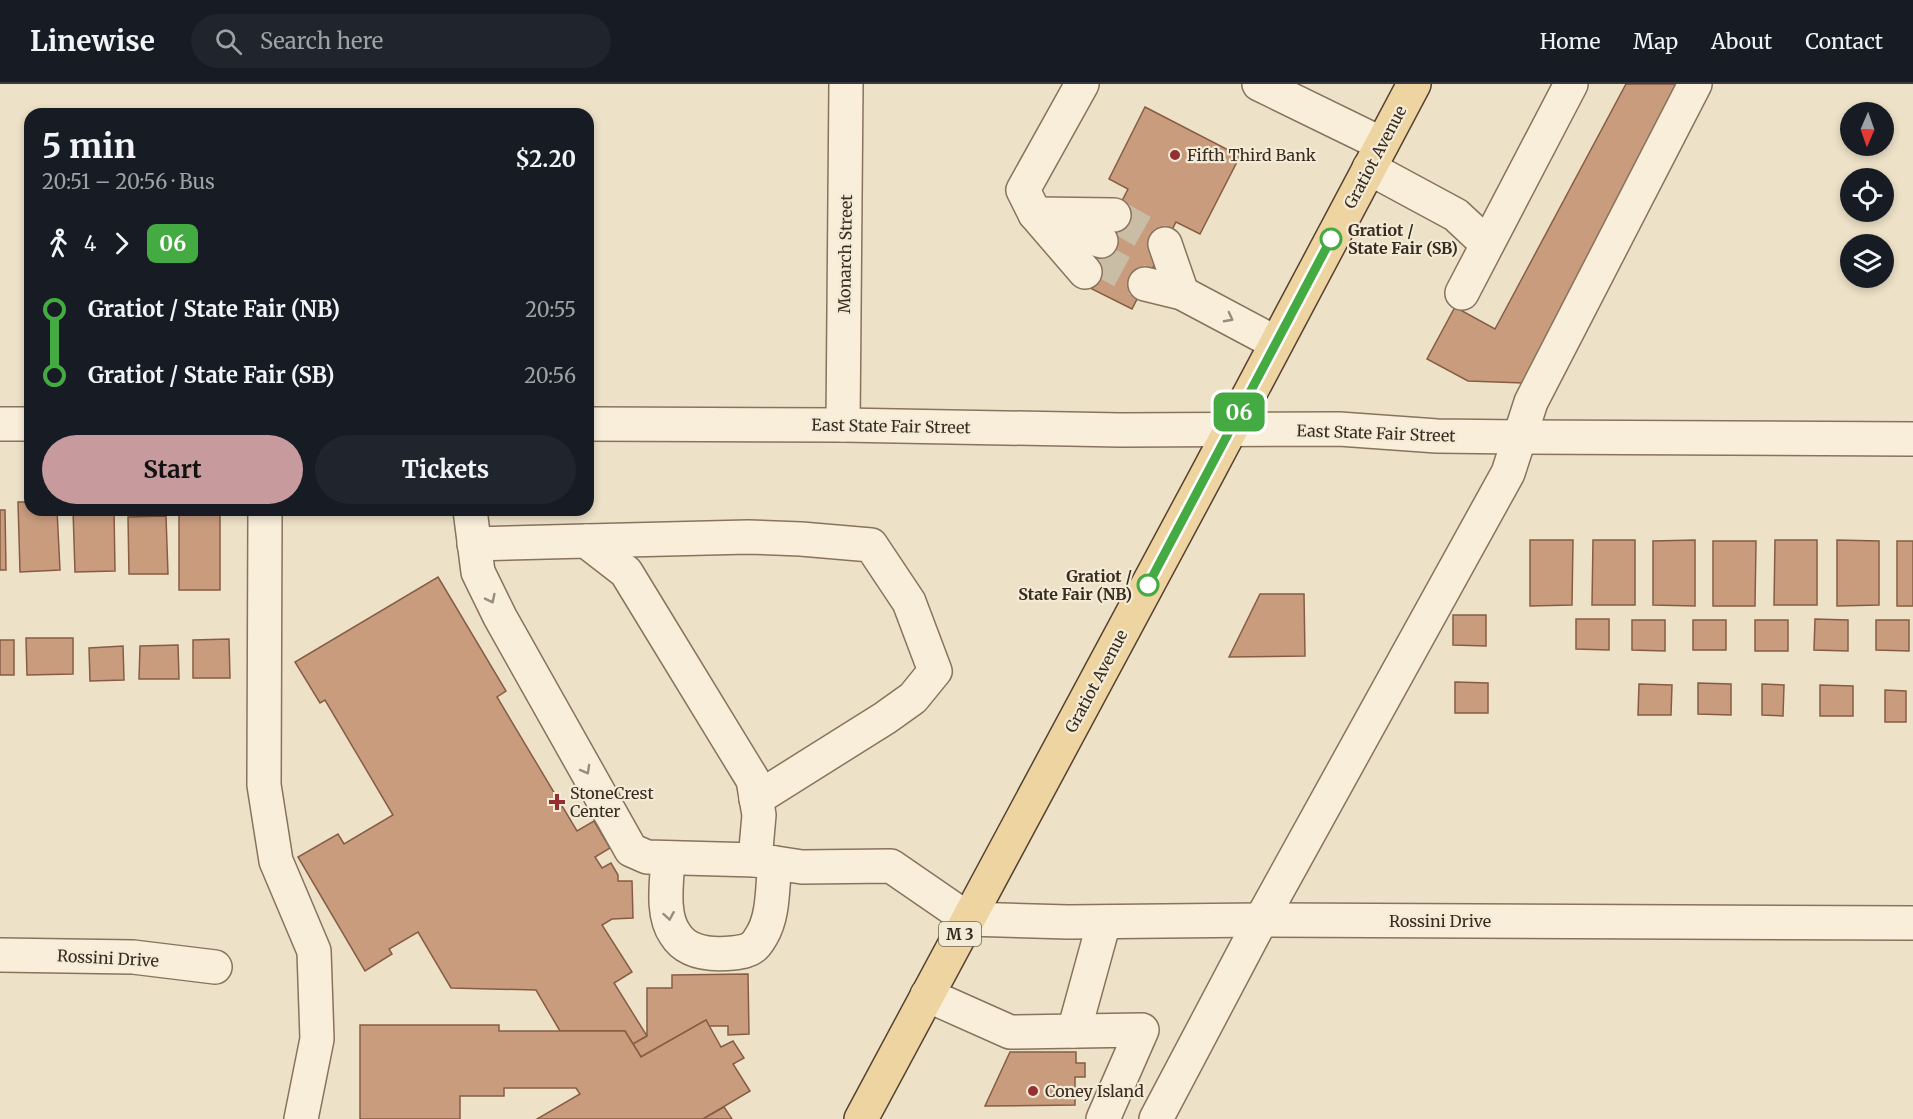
<!DOCTYPE html>
<html lang="en">
<head>
<meta charset="utf-8">
<style>
  body { margin:0; font-family:Merriweather,serif; background:#20242c; color:#f1f3f6; height:100vh; display:flex; flex-direction:column; font-size:22px; white-space:nowrap }
  * { box-sizing:border-box; margin:0 }
  p { font-size:20px; color:#9ea1a6 }
  .icon { flex:none; width:33px; height:33px; fill:none; stroke:currentColor; stroke-width:2; stroke-linecap:round; stroke-linejoin:round }
  .map { position:relative; flex:1; overflow:hidden }
  .side { position:absolute; left:24px; top:24px; width:570px; height:408px; display:flex; flex-direction:column; background:#171b24; border-radius:18px; box-shadow:0 3px 9px #0003 }
  .side>* { flex:none }
  .badge { padding:0 12px; border-radius:9px; font-size:21px; line-height:39px }
  .needle { width:39px; rotate:182deg }
  .tools { position:absolute; left:1840px; top:18px; display:grid; gap:12px }
  .tools a { display:grid; place-items:center; width:54px; height:54px; border-radius:50%; background:#171b24; box-shadow:0 3px 9px #0003; font-size:30px }
  .map>.badge { position:absolute; translate:-50% -50%; box-shadow:0 0 0 3px #fff }
  .legs { display:flex; align-items:center; gap:9px; height:66px; padding:0 18px; font-size:20px }
  .legs p { margin-inline-start:auto }
  .summary { display:flex; align-items:center; justify-content:space-between; height:102px; padding:0 18px }
  h1 { font-size:33px; font-weight:700; line-height:45px }
  .button { display:flex; gap:12px; margin-top:auto; padding:12px 18px }
  .button a { flex:1; height:69px; border-radius:36px; background:#c79b9e; color:#111; font-size:24px; font-weight:700; line-height:69px; text-align:center }
  .button a+a { background:#20242c; color:#f1f3f6 }
  ul { padding:0 18px; list-style:none }
  li { display:flex; align-items:center; gap:21px; height:66px; font-size:22px }
  li i { display:grid; place-items:center; width:9px; height:100%; margin:0 8px; background:currentColor }
  li i::after { content:''; width:15px; height:15px; margin:-8px; border:4px solid; border-radius:50%; background:#171b24 }
  li p { margin-inline-start:auto }
  li:first-child i { background:linear-gradient(#0000 50%,currentColor 0) }
  li:last-child i { background:linear-gradient(currentColor 50%,#0000 0) }
  header { display:flex; align-items:center; gap:36px; box-sizing:border-box; height:84px; padding:0 30px; background:#171b24; border-bottom:2px solid #363941 }
  header strong { font-size:28px }
  nav { display:flex; gap:33px; margin-inline-start:auto; font-size:21px }
  .search { width:420px; height:54px; background:#20242c; display:flex; align-items:center; gap:15px; box-sizing:border-box; padding:0 21px; border-radius:33px; color:#9ea1a6; font-size:22px }
  .map>svg:first-child { display:block }
  .building { fill:#c99c7e; stroke:#865d44; stroke-width:1.5 }
  .lines { fill:none; stroke-linecap:round; stroke-linejoin:round }
  .minor-tunnel { stroke:#c9bda6; stroke-width:33; stroke-dasharray:33 16; stroke-linecap:butt }
  .minor-casing { stroke:#88735d; stroke-width:36 }
  .major-casing { stroke:#564131; stroke-width:36 }
  .minor { stroke:#f8eeda; stroke-width:33 }
  .major { stroke:#eed4a1; stroke-width:33 }
  .oneway { stroke:#988c7d }
  .line-1-casing { stroke:#fff; stroke-width:14 }
  .line-1 { stroke:#44aa42; stroke-width:9 }
  .poi-dot { fill:#942f32; stroke:#f4ebd6; stroke-width:2 }
  .stop-1-dot { fill:#fff; stroke:#44aa42; stroke-width:3 }
  .labels { text-anchor:middle; dominant-baseline:central; stroke-width:4.5; stroke-linejoin:round; paint-order:stroke }
  .shield { fill:#f4ebd6; stroke:#706557; stroke-width:1.5 }
  .shield-label { font-size:15px; font-weight:bold; fill:#382b20 }
  .poi-label { font-size:16px; fill:#382b20; stroke:#f4ebd6; text-anchor:start }
  .street-label { font-size:16px; fill:#382b20; stroke:#f4ebd6 }
  .stop-label { font-size:16px; font-weight:bold; fill:#382b20; stroke:#f4ebd6; text-anchor:start }
</style>
</head>
<body>
<header>
<strong>Linewise</strong>
<div class="search"><svg class="icon" aria-label="search" viewBox="0 0 24 24"><circle cx="10" cy="10" r="6"/><path d="M15 15l6 6"/></svg>Search here</div>
<nav><a>Home</a><a>Map</a><a>About</a><a>Contact</a></nav>
</header>
<div class="map">
<svg width="1913" height="1035" viewBox="0 0 1913 1035">
  <rect width="100%" height="100%" fill="#ede1c7"/>
  <g class="building">
    <polygon points="1626,0 1684,0 1524,299 1468,297 1427,275 1455,223 1495,245"/>
    <polygon points="1145,23 1240,72 1200,150 1176,138 1132,225 1080,199 1128,105 1109,95"/>
    <polygon points="18,418 30,418 30,426 57,426 60,486 20,488"/>
    <polygon points="0,426 5,426 6,486 0,486"/>
    <polygon points="73,426 114,426 115,487 75,488"/>
    <rect x="179" y="431" width="41" height="75"/>
    <polygon points="166,432 168,490 129,490 128,433"/>
    <polygon points="1530,456 1573,456 1572,521 1530,522"/>
    <polygon points="1593,456 1635,456 1635,521 1592,521"/>
    <polygon points="1695,456 1695,522 1653,521 1653,457"/>
    <polygon points="1775,456 1817,456 1817,521 1774,521"/>
    <polygon points="1837,456 1879,457 1879,521 1837,522"/>
    <polygon points="1713,457 1756,457 1755,522 1713,522"/>
    <rect x="1897" y="457" width="16" height="65"/>
    <polygon points="438,493 506,607 497,613 577,747 594,737 610,764 595,773 602,784 611,779 618,791 618,797 632,797 633,834 612,835 602,841 632,888 614,899 647,952 633,960 625,947 560,947 536,906 451,904 418,848 389,865 392,870 365,887 298,773 338,750 344,760 393,731 325,616 320,619 295,578"/>
    <polygon points="1260,510 1304,510 1305,572 1229,573"/>
    <polygon points="1453,531 1486,531 1486,562 1453,561"/>
    <polygon points="1576,535 1609,535 1609,566 1576,565"/>
    <polygon points="1815,535 1848,536 1848,567 1814,566"/>
    <polygon points="1632,536 1665,536 1665,567 1632,566"/>
    <rect x="1693" y="536" width="33" height="30"/>
    <rect x="1755" y="536" width="33" height="31"/>
    <polygon points="1876,536 1909,536 1909,567 1876,566"/>
    <polygon points="26,554 73,554 73,590 27,591"/>
    <polygon points="229,555 230,594 193,594 193,556"/>
    <rect x="0" y="556" width="14" height="35"/>
    <polygon points="178,561 179,595 139,595 140,562"/>
    <polygon points="123,562 124,596 90,597 89,564"/>
    <polygon points="1455,598 1488,599 1488,629 1455,629"/>
    <polygon points="1698,599 1731,600 1731,631 1698,630"/>
    <polygon points="1639,600 1672,601 1671,631 1638,631"/>
    <polygon points="1762,600 1784,601 1783,632 1762,631"/>
    <polygon points="1820,601 1853,602 1853,632 1820,632"/>
    <polygon points="1885,606 1906,607 1906,638 1885,638"/>
    <polygon points="748,890 749,950 728,951 728,942 709,942 706,936 641,973 633,960 647,952 647,904 672,904 672,891"/>
    <polygon points="706,936 721,963 733,957 744,974 733,980 750,1007 703,1035 537,1035 580,1010 576,1004 504,1004 504,1012 460,1012 460,1035 360,1035 360,941 499,941 499,947 625,947 641,973"/>
    <polygon points="1010,968 1076,968 1076,979 1085,979 1085,993 1075,993 1075,1021 985,1022"/>
    <polygon points="724,1023 732,1035 703,1035"/>
  </g>
  <g class="lines">
    <g class="minor-tunnel">
      <polyline points="1114,131 1165,160"/>
      <polyline points="1093,172 1145,200"/>
    </g>
    <g class="minor-casing">
      <g id="minor">
        <polyline points="1082,0 1023,106 1035,130 1085,188"/>
        <polyline points="1259,0 1382,60"/>
        <polyline points="1369,84 1456,131 1487,160"/>
        <polyline points="1035,130 1114,131"/>
        <polyline points="1053,138 1101,157"/>
        <polyline points="1165,160 1182,209"/>
        <polyline points="1145,200 1182,209 1276,259"/>
        <polyline points="1462,209 1571,0"/>
        <polyline points="0,340 30,340"/>
        <polyline points="588,340 843,341 1121,346 1339,345 1437,352 1520,353 1913,355"/>
        <polyline points="843,341 846,0"/>
        <polyline points="265,426 264,701 276,777 314,867 317,955 301,1035"/>
        <polyline points="470,426 478,488 500,533 631,766 647,773 755,776 802,783 891,782 968,835 1068,838 1261,836 1913,839"/>
        <polyline points="586,457 748,453 801,455 871,461 909,518 935,587 913,614 885,634 756,715"/>
        <polyline points="474,460 586,457 626,488 753,696 759,731 755,776"/>
        <path d="M668,774C667,797 661,830 675,850C687,870 713,871 733,869C740,868 749,867 754,862C757,860 760,854 762,851C774,831 772,802 775,779"/>
        <polyline points="0,871 133,873 215,883"/>
        <polyline points="927,911 1010,948 1142,946 1103,1035"/>
        <polyline points="1074,947 1104,838"/>
        <polyline points="1156,1035 1261,836 1508,389 1531,318 1695,0"/>
      </g>
    </g>
    <g class="major-casing">
      <polyline id="major" points="861,1035 1205,394 1414,0"/>
    </g>
    <use href="#minor" class="minor"/>
    <use href="#major" class="major"/>
  </g>
  <defs><path id="oneway-chevron" d="M-2-3.5L2.5 0L-2 3.5" fill="none" stroke-width="1.6" stroke-linecap="round" stroke-linejoin="round" transform="scale(1.5)"/></defs>
  <g class="oneway">
    <use href="#oneway-chevron" transform="translate(1229 234) rotate(28)"/>
    <use href="#oneway-chevron" transform="translate(491 515) rotate(64)"/>
    <use href="#oneway-chevron" transform="translate(586 686) rotate(61)"/>
    <use href="#oneway-chevron" transform="translate(669 832) rotate(80)"/>
  </g>
  <g class="lines">
    <g class="line-1-casing">
      <polyline id="line-1" points="1148,501 1331,155"/>
    </g>
    <use href="#line-1" class="line-1"/>
  </g>
  <g class="poi-dot">
    <circle cx="1175" cy="71" r="6"/>
    <path d="M554 709h6v6h6v6h-6v6h-6v-6h-6v-6h6z"/>
    <circle cx="1033" cy="1007" r="6"/>
  </g>
  <g class="stop-1-dot">
    <circle cx="1331" cy="155" r="10"/>
    <circle cx="1148" cy="501" r="10"/>
  </g>
  <g class="labels">
    <rect class="shield" x="939" y="838" width="42" height="24" rx="4.5"/>
    <g class="shield-label">
      <text x="960" y="850">M 3</text>
    </g>
    <g class="poi-label">
      <text x="1187" y="71">Fifth Third Bank</text>
      <text x="570" y="709">StoneCrest<tspan x="570" dy="18">Center</tspan></text>
      <text x="1045" y="1007">Coney Island</text>
    </g>
    <g class="street-label">
      <text transform="translate(1375 73) rotate(-62)">Gratiot Avenue</text>
      <text transform="translate(845 170) rotate(-89)">Monarch Street</text>
      <text transform="translate(891 342) rotate(1)">East State Fair Street</text>
      <text transform="translate(1376 349) rotate(2)">East State Fair Street</text>
      <text transform="translate(1096 597) rotate(-62)">Gratiot Avenue</text>
      <text x="1440" y="837">Rossini Drive</text>
      <text transform="translate(108 874) rotate(3)">Rossini Drive</text>
    </g>
    <g class="stop-label">
      <text x="1348" y="146">Gratiot /<tspan x="1348" dy="18">State Fair (SB)</tspan></text>
      <text x="1132" y="492" text-anchor="end">Gratiot /<tspan x="1132" dy="18">State Fair (NB)</tspan></text>
    </g>
  </g>
</svg>
<div class="tools">
<a><svg class="needle" viewBox="-14 -14 28 28"><path d="M0-13l5 13h-10z" fill="#e53935"/><path d="M0 13l5-13h-10z" fill="#9ea1a6"/></svg></a>
<a><svg class="icon" aria-label="locate" viewBox="0 0 24 24"><circle cx="12" cy="12" r="6"/><path d="M12 2v4M12 18v4M2 12h4M18 12h4"/></svg></a>
<a><svg class="icon" aria-label="layers" viewBox="0 0 24 24"><path d="M12 4l9 5-9 5-9-5zM3 14l9 5 9-5"/></svg></a>
</div>
<b class="badge" style="left:1239px;top:328px;background:#44aa42;color:#fff">06</b>
<section class="side">
<div class="summary"><div><h1>5 min</h1><p>20:51 – 20:56 · Bus</p></div><b>$2.20</b></div>
<div class="legs"><svg class="icon" aria-label="walk" viewBox="0 0 24 24"><circle cx="13" cy="4" r="2"/><path d="M13 8l-2 6 4 7M11 14l-3 7M7 12l3-4h3l4 4"/></svg>4<svg class="icon" aria-label="forward" viewBox="0 0 24 24"><path d="M9 5l7 7-7 7"/></svg><b class="badge" style="background:#44aa42;color:#fff">06</b></div>
<ul>
<li><i style="color:#44aa42"></i><b>Gratiot / State Fair (NB)</b><p>20:55</p></li>
<li><i style="color:#44aa42"></i><b>Gratiot / State Fair (SB)</b><p>20:56</p></li>
</ul>
<div class="button"><a>Start</a><a>Tickets</a></div>
</section>
</div>
</body>
</html>
